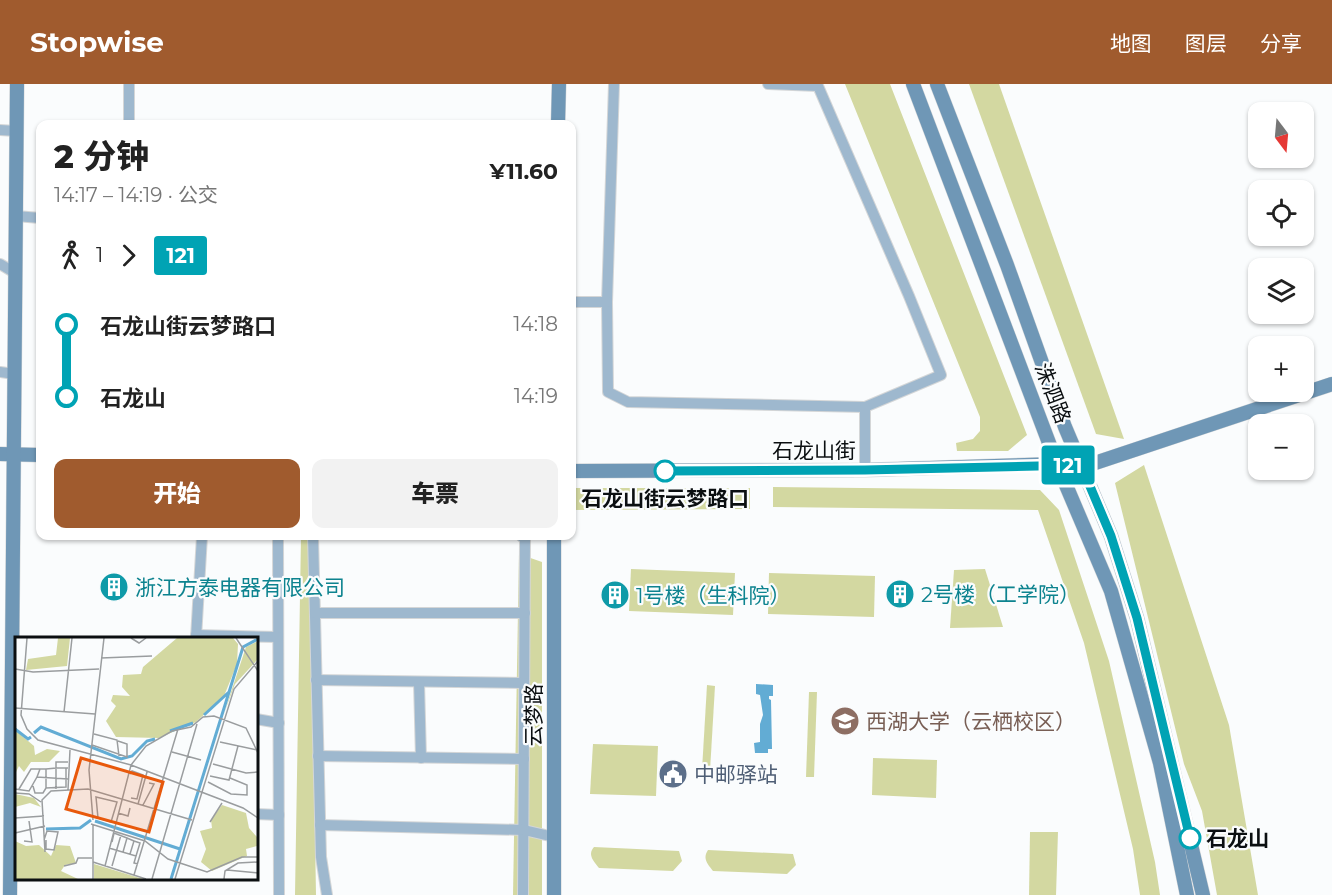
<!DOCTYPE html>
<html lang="zh">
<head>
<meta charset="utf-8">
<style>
  body { margin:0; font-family:Montserrat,"Noto Sans SC",sans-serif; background:#f2f2f2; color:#222; height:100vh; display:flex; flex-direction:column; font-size:22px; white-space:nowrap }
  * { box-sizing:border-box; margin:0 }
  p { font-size:20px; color:#767676 }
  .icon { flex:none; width:33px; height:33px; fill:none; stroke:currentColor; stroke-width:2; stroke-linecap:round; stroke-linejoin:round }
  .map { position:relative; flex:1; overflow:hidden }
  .sheet { position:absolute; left:36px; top:36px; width:540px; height:420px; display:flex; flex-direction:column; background:#fff; border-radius:12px; box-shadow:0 2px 4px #0004 }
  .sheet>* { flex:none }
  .badge { padding:0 12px; border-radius:4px; font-size:21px; line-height:39px }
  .needle { width:39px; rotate:164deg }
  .controls { position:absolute; left:1248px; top:18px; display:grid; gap:12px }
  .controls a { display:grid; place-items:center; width:66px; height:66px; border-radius:12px; background:#fff; box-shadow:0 2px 4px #0004; font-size:30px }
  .map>.badge { position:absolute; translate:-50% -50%; box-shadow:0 0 0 3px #fff }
  .legs { display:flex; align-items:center; gap:9px; height:66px; padding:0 18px; font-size:20px }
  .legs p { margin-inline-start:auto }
  .overview { display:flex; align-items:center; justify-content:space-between; height:102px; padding:0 18px }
  h1 { font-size:33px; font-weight:800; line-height:45px }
  .primary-button { display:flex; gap:12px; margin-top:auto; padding:12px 18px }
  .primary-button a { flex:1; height:69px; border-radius:12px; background:#a05b2e; color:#fff; font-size:24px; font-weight:800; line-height:69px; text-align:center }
  .primary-button a+a { background:#f2f2f2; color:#222 }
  ul { padding:0 18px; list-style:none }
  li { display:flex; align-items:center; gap:21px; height:72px; font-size:22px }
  li i { display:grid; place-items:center; width:9px; height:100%; margin:0 8px; background:currentColor }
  li i::after { content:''; width:15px; height:15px; margin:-8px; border:4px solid; border-radius:50%; background:#fff }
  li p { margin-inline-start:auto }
  li:first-child i { background:linear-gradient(#0000 50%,currentColor 0) }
  li:last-child i { background:linear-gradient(currentColor 50%,#0000 0) }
  header { display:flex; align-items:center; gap:36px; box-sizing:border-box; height:84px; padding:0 30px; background:#a05b2e; color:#fff }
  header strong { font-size:28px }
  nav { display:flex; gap:33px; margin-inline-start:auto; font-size:21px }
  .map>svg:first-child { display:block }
  .green { fill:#d3d8a1 }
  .water { fill:#62acd4 }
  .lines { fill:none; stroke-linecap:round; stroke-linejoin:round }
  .street-casing { stroke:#d4d6d7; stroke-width:12 }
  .secondary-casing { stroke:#d4d6d7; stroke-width:15 }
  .street { stroke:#9eb8ce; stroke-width:10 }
  .secondary { stroke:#6f97b6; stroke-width:14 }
  .line-1-casing { stroke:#fff; stroke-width:14 }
  .line-1 { stroke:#00a3b4; stroke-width:9 }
  .stop-1-dot { fill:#fff; stroke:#00a3b4; stroke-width:3 }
  .labels { text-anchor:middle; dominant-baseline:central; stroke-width:4.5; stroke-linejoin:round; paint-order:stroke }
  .street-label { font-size:21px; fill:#0b0f11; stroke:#fafcfd }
  .stop-label { font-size:21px; font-weight:bold; fill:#0b0f11; stroke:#fafcfd }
  .culture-label { font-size:21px; fill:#0d838f; stroke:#fafcfd; text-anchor:start }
  .education-label { font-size:21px; fill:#785e54; stroke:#fafcfd; text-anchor:start }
  .service-label { font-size:21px; fill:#4e5e75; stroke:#fafcfd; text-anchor:start }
  .inset-river { fill:none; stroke:#62acd4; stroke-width:3 }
  .inset-road { fill:none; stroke:#9a9d9f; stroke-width:1.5 }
  .view { fill:#e8590c; fill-opacity:0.15; stroke:#e8590c; stroke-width:3 }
  .inset-edge { fill:none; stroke:#0b0f11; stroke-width:3 }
</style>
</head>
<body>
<header>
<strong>Stopwise</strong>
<nav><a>地图</a><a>图层</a><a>分享</a></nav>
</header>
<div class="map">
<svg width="1332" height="811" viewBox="0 0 1332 811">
  <rect width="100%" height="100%" fill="#fafcfd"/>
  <g class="green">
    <polygon points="845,0 890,0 1027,351 1008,367 957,367 956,359 973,355 980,347 980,333"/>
    <polygon points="969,0 999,0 1124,355 1096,350"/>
    <polygon points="1144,381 1229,641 1258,811 1217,811 1202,727 1184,680 1115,399"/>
    <polygon points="773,403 1040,406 1059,426 1109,577 1155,778 1160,811 1140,811 1133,765 1084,559 1038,426 773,423"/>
    <polygon points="572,404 750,404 750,425 572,426"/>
    <polygon points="301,452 311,452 310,455 316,811 295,811"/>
    <polygon points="519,470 542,478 542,811 513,811"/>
    <polygon points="631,485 735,489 733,531 629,527"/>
    <polygon points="985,485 1003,543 950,544 954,486"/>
    <polygon points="769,489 875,492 874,533 768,530"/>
    <polygon points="707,601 715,602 710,687 702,686"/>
    <polygon points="809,608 817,608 814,693 806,693"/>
    <polygon points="593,660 658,662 656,712 590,710"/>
    <polygon points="873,674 937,676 936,714 872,711"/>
    <polygon points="1030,748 1058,748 1056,811 1029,811"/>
    <path d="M594,763L679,767L682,777L673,787L599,784C594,777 587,771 594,763Z"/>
    <path d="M708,766L793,770L796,781L787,790L713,787C708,780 702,775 708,766Z"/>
  </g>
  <polygon class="water" points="756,600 773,601 773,612 769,612 769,615 771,616 772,665 768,665 768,669 755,669 754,659 760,658 760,640 763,631 760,611 756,610"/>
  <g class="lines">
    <g class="street-casing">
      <g id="street">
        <polyline points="614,0 607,218 608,308 628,318 865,323 941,291 909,212 818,2 768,0"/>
        <polyline points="129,40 129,0"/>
        <polyline points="0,46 16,47"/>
        <polyline points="16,132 40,134"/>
        <polyline points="0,180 15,189"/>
        <polyline points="572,218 607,218"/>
        <polyline points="0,288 14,290"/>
        <polyline points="865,323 865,386"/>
        <polyline points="278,452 279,811"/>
        <polyline points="313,452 321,773 327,811"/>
        <polyline points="521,452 525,455 523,811"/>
        <polyline points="315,529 525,529"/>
        <polyline points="196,551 278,553"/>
        <polyline points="196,554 202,452"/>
        <polyline points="316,596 524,599"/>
        <polyline points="419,598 421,674"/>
        <polyline points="256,635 279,639"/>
        <polyline points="318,672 524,675"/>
        <polyline points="256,730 279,731"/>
        <polyline points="320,741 524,746 554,753"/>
      </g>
    </g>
    <g class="secondary-casing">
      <g id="secondary">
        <polyline points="913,0 1057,380 1111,507 1160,679 1187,811"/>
        <polyline points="937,0 1007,181 1065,343 1111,452 1137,534 1203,811"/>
        <polyline points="558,40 559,0"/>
        <polyline points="0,370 40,371"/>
        <polyline points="572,387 865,386 1057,380 1089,381 1332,300"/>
        <polyline points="10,811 17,0"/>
        <polyline points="554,811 554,452"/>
      </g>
    </g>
    <use href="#street" class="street"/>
    <use href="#secondary" class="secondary"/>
  </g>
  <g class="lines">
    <g class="line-1-casing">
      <polyline id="line-1" points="665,387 865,386 1081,381 1111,452 1137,534 1190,754"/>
    </g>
    <use href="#line-1" class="line-1"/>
  </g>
  <defs>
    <g id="building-disc" transform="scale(1.5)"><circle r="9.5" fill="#0f9aa8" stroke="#fafcfd"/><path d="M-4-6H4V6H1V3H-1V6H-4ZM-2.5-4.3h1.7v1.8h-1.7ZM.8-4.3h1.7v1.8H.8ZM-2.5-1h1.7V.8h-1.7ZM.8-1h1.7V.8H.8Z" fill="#fff"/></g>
    <g id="university-disc" transform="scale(1.5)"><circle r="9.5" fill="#8d6e63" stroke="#fafcfd"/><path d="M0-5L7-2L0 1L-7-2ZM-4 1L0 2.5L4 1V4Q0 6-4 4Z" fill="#fff"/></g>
    <g id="civic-disc" transform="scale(1.5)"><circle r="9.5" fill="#5c6f8a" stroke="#fafcfd"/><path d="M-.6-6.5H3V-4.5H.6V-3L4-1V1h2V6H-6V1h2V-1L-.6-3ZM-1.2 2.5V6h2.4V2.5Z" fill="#fff"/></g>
  </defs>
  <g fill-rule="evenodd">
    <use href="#building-disc" x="114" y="503"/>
    <use href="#building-disc" x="900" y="510"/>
    <use href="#building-disc" x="615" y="511"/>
    <use href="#university-disc" x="845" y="637"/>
    <use href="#civic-disc" x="673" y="690"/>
  </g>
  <g class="stop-1-dot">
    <circle cx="665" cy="387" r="10"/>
    <circle cx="1190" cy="754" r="10"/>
  </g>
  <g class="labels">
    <g class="street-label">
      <text transform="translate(1053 309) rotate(69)">洙泗路</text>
      <text x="814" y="366">石龙山街</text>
      <text transform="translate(533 631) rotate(-90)">云梦路</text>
    </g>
    <g class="stop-label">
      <text x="665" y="414">石龙山街云梦路口</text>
      <text x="1206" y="754" text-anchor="start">石龙山</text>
    </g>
    <g class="culture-label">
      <text x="135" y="503">浙江方泰电器有限公司</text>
      <text x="921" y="510">2号楼（工学院）</text>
      <text x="636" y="511">1号楼（生科院）</text>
    </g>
    <g class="education-label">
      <text x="866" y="637">西湖大学（云栖校区）</text>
    </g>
    <g class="service-label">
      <text x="694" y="690">中邮驿站</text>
    </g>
  </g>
  <g transform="translate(15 553)">
    <rect width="243" height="243" fill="#fafcfd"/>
    <path d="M43,1H55L52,29L11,33L13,22L41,18ZM162,1H218L223,7L222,27L209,59L181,85L144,101L101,100L91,84L101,69L96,64L98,58L115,59L107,50L108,38L126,37L128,30ZM243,4V22L220,47L208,79L231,10ZM0,93L19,109L20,118L32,112L45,114L34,125H16L9,135L4,129L0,137ZM0,157L19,161L26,170L15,166L0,170ZM207,168L231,176L234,191L242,200V209L231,212L232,219L197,234L186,225L191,212L185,194L197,191L196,183ZM0,204L11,209L24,208L36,219L41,208L55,209L61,226L50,228L46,234L63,242H0ZM79,227L128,242H79Z" fill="#d3d8a1"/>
    <path class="inset-river" d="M189,78L215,54M0,92L13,102L16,100M155,94L178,86M19,96L26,90L106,122L117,119L132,104L140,102M80,184L165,212M31,192L65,191L76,183M156,242L228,10L243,2"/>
    <path class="inset-road" d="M12,1L6,78L12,92L23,103L116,128L228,171L243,181M116,1L124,6L131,1M221,1L243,34M86,21L137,19M0,32L18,35L84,32M0,71L80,77M49,75L57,1M79,97L102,103L104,119M205,105L242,113M77,108L112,120V107L103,104M157,115L186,123M198,127L231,136L243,135M31,132L41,131V125H53M115,137L117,134L128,138L122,162L116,161M195,139L214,143L223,109M22,140L25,132H31V151L51,150V131M193,145L216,157L232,158V148L215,141M18,149L20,156H28L31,151M0,152L14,154L22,140L53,142M4,152L16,132H25M41,152V131H53M53,153L55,113M0,156L14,157L26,165M81,160L102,165L96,185L83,181ZM123,167L132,135M128,168L139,147L134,146M103,176L113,179L115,171M0,181L29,179M78,183L74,133L89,1M195,185L207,166M76,187L130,204L153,222L192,235L227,220H243M0,196L30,189M112,201L119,204L115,217M29,203L32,194L43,195L39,213L31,212V203M9,204L17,205L14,184M119,204L125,206L121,219M97,205L99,196L112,201L108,215M94,211L121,219L119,226L123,227M30,215L27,163L36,154L73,152L177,183M78,225L131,242M49,229L61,226L63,221H77M90,229L116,128L131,109L157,94L176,90L188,80L199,79L231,91L243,116M97,229L106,198M212,233L243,236M119,238L163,92M78,242V187M137,242L182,87M160,242L219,52L243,24M209,242L210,234L223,226L243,225"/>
    <path class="view" d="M66,121L148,145L134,195L51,172Z"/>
    <rect width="243" height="243" class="inset-edge"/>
  </g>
</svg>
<div class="controls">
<a><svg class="needle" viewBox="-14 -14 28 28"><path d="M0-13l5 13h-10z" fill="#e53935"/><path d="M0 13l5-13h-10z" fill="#767676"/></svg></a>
<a><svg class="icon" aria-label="locate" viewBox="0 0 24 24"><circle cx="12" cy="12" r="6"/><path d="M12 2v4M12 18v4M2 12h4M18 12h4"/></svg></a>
<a><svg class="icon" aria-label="layers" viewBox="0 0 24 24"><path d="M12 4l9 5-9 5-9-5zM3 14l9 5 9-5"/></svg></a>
<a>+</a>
<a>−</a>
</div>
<b class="badge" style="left:1068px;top:381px;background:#00a3b4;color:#fff">121</b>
<section class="sheet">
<div class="overview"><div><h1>2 分钟</h1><p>14:17 – 14:19 · 公交</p></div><b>¥11.60</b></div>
<div class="legs"><svg class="icon" aria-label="walk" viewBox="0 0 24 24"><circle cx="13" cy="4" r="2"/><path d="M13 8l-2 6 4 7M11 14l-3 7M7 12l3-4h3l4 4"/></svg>1<svg class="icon" aria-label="forward" viewBox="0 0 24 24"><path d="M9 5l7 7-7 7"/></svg><b class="badge" style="background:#00a3b4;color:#fff">121</b></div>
<ul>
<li><i style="color:#00a3b4"></i><b>石龙山街云梦路口</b><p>14:18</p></li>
<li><i style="color:#00a3b4"></i><b>石龙山</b><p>14:19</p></li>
</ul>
<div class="primary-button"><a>开始</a><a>车票</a></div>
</section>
</div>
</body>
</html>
